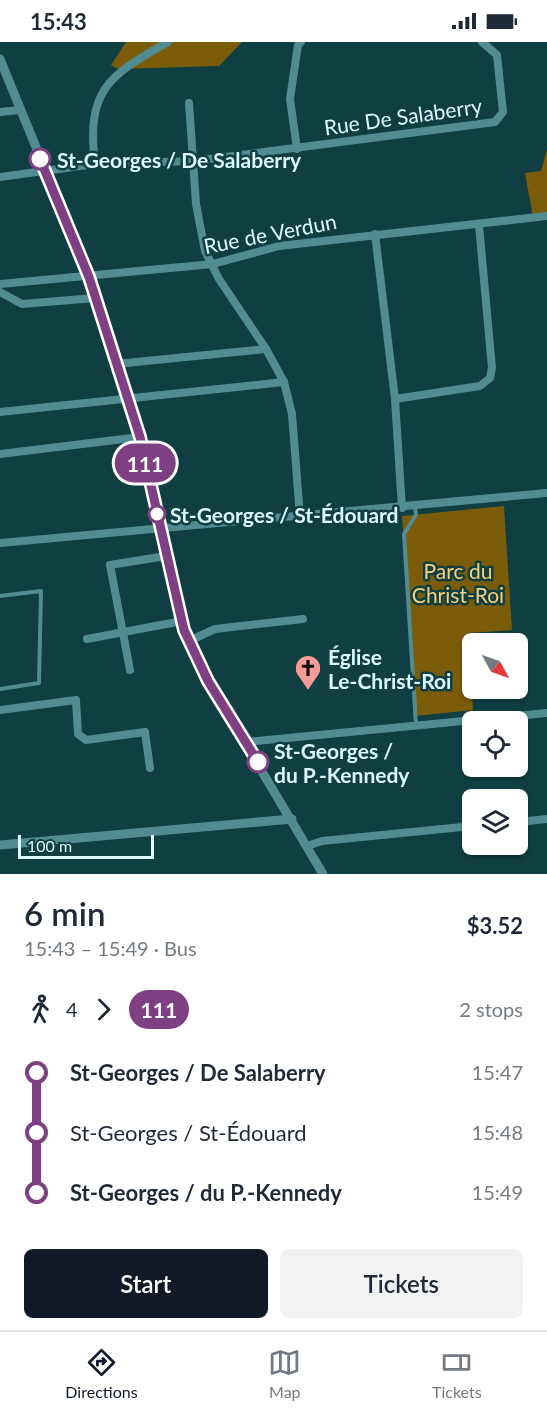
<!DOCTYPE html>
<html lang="en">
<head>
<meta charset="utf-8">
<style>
  body { margin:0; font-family:Lato,sans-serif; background:#f2f2f3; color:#1f2937; height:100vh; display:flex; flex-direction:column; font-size:22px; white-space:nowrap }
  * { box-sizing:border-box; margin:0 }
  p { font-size:20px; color:#747a83 }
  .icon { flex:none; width:33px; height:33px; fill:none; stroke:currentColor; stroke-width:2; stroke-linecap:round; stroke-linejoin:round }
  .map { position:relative; height:832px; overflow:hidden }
  .sheet { display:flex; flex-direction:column; background:#fff; flex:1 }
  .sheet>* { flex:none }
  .badge { padding:0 12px; border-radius:20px; font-size:21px; line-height:39px }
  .needle { width:39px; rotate:130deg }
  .buttons { position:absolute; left:462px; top:591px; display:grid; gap:12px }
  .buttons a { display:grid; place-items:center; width:66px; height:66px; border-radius:9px; background:#fff; box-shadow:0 2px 4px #0004; font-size:30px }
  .scale { position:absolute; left:18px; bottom:15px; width:136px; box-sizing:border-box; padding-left:6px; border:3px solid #ddfbfe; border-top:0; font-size:16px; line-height:21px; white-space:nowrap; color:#ddfbfe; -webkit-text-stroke:4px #0f3e43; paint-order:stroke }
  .map>.badge { position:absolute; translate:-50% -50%; box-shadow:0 0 0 3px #fff }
  .legs { display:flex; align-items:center; gap:9px; height:66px; padding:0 24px; font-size:20px }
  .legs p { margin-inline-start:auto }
  .head { display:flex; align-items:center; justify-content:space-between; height:102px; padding:0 24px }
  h1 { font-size:33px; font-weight:600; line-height:45px }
  .action { display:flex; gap:12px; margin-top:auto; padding:12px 24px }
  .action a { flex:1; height:69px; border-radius:9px; background:#111827; color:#fff; font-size:24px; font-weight:600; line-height:69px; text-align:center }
  .action a+a { background:#f2f2f3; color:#1f2937 }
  ul { padding:0 24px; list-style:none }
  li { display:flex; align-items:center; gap:21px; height:60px; font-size:22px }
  li i { display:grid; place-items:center; width:9px; height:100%; margin:0 8px; background:currentColor }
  li i::after { content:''; width:15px; height:15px; margin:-8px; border:4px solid; border-radius:50%; background:#fff }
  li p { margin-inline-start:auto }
  li:first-child i { background:linear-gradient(#0000 50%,currentColor 0) }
  li:last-child i { background:linear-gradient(currentColor 50%,#0000 0) }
  .status { display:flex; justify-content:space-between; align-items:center; height:42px; padding:0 30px; background:#fff; direction:ltr }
  .status svg { height:16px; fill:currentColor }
  .menu { display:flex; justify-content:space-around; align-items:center; height:84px; border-top:2px solid #e0e1e3; background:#fff; font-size:16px; color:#747a83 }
  .menu a { display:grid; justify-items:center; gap:3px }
  .menu .selected { color:#111827 }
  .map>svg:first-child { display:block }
  .green { fill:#7b5c09 }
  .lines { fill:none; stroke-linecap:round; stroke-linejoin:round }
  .service { stroke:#528c93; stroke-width:4 }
  .minor { stroke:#528c93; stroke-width:8 }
  .tertiary { stroke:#528c93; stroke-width:9 }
  .line-1-casing { stroke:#fff; stroke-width:14 }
  .line-1 { stroke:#7e4082; stroke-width:9 }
  .stop-1-dot { fill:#fff; stroke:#7e4082; stroke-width:3 }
  .labels { text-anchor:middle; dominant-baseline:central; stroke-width:5; stroke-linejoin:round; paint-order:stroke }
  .street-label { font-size:21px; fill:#ddfbfe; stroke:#0f3e43 }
  .stop-label { font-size:21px; font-weight:bold; fill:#ddfbfe; stroke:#0f3e43; text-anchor:start }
  .park-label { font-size:21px; fill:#f9cf77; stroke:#0f3e43 }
  .poi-label { font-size:21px; font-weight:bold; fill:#ddfbfe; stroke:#0f3e43; text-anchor:start }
</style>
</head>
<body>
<div class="status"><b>15:43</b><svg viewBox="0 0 49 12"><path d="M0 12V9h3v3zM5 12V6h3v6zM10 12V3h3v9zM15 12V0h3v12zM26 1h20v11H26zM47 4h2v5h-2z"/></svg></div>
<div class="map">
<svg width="547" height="832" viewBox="0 0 547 832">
  <rect width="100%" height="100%" fill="#0f3e43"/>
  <g class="green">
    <polygon points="126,0 242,0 219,24 118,27 111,23"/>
    <polygon points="547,107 547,174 533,175 525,131 541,129"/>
    <polygon points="504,464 512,588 468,591 473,668 416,674 402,474"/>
  </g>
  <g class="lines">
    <g class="service">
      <polyline points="415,464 416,473 404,492 416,683"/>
      <polyline points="0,554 41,549 39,641 0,647"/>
    </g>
    <g class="minor">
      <polyline points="189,61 196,162 205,209 219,237 266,307 284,340 292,372 300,475"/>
      <polyline points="0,70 20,68"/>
      <polyline points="297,107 290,57 298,3 301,0"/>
      <path d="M95,122C86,48 108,34 168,0"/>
      <polyline points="0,135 95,122 194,119 495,80 503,70 497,13 482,0"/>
      <polyline points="375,192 395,357 402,466"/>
      <polyline points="0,242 213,222 279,204 547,174"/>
      <polyline points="0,250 22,262 95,256"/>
      <polyline points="116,322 266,307"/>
      <polyline points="395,357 480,344 490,336 492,326 479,183"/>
      <polyline points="0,370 284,340"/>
      <polyline points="0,412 140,395"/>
      <polyline points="0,501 547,451"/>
      <polyline points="87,597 182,579"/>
      <polyline points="189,599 215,587 303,577"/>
      <polyline points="130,628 110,523 166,514"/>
      <polyline points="0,668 76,658 78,692 86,698 145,690 150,726"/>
      <polyline points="247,700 547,671"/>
      <polyline points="518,780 547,777"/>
      <polyline points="307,804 322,799 472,784"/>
    </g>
    <g class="tertiary">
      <polyline points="0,17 89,235 140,395 184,588 208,639 323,832"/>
      <polyline points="0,803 292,777"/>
    </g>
  </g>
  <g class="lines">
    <g class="line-1-casing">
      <polyline id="line-1" points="40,117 89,235 140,395 184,588 208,639 258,720"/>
    </g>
    <use href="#line-1" class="line-1"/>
  </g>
  <defs>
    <g id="church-pin" transform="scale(1.35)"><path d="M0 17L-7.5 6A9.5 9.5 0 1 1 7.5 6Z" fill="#f59c95" stroke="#0f3e43"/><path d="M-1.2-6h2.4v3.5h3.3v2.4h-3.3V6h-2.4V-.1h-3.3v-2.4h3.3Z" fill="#111"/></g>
  </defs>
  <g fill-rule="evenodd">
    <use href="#church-pin" x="308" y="626"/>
  </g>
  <g class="stop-1-dot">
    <circle cx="40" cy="117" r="10"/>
    <circle cx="157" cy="472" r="8"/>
    <circle cx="258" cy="720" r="10"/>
  </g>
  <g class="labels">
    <g class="street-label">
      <text transform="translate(403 74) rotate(-8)">Rue De Salaberry</text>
      <text transform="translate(270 191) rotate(-11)">Rue de Verdun</text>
    </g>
    <g class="stop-label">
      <text x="57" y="117">St-Georges / De Salaberry</text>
      <text x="170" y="472">St-Georges / St-Édouard</text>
      <text x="274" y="708">St-Georges /<tspan x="274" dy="24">du P.-Kennedy</tspan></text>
    </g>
    <g class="park-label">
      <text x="458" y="528">Parc du<tspan x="458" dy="24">Christ-Roi</tspan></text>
    </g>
    <g class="poi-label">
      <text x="328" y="614">Église<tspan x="328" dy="24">Le-Christ-Roi</tspan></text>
    </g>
  </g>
</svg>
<div class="buttons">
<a><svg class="needle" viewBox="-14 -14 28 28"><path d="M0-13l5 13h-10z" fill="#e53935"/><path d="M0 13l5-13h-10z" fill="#747a83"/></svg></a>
<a><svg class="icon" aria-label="locate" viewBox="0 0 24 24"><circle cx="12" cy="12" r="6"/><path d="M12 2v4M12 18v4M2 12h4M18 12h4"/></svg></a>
<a><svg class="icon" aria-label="layers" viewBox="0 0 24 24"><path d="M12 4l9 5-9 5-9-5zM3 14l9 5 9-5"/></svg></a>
</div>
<div class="scale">100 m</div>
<b class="badge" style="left:145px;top:421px;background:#7e4082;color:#fff">111</b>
</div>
<section class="sheet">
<div class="head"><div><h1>6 min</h1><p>15:43 – 15:49 · Bus</p></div><b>$3.52</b></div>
<div class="legs"><svg class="icon" aria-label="walk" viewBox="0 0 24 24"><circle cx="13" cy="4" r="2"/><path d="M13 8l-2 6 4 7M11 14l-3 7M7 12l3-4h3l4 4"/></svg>4<svg class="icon" aria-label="forward" viewBox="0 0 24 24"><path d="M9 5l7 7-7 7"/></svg><b class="badge" style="background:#7e4082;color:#fff">111</b><p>2 stops</p></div>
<ul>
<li><i style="color:#7e4082"></i><b>St-Georges / De Salaberry</b><p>15:47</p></li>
<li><i style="color:#7e4082"></i><span>St-Georges / St-Édouard</span><p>15:48</p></li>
<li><i style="color:#7e4082"></i><b>St-Georges / du P.-Kennedy</b><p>15:49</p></li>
</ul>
<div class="action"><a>Start</a><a>Tickets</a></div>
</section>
<nav class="menu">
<a class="selected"><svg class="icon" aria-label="directions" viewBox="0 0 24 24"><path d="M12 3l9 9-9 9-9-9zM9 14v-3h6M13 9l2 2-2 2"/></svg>Directions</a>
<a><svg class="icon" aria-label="map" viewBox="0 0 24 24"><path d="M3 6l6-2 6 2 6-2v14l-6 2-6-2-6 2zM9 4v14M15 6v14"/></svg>Map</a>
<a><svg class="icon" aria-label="tickets" viewBox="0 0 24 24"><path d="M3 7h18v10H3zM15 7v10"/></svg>Tickets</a>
</nav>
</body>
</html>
